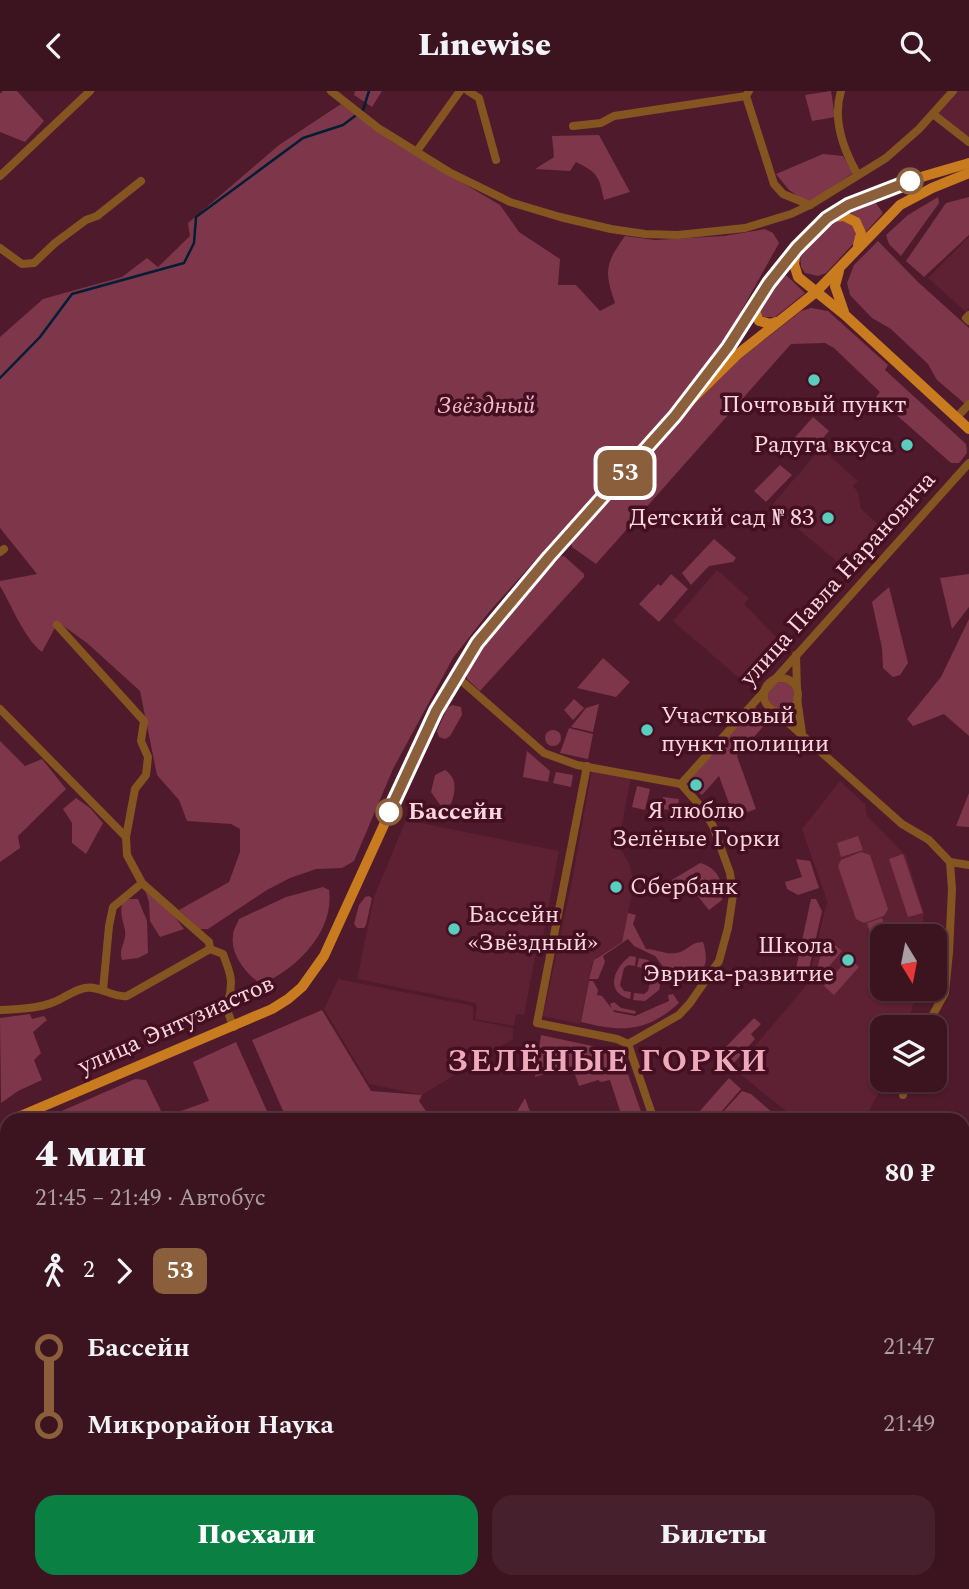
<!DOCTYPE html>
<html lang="ru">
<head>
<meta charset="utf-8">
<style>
  body { margin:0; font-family:Spectral,serif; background:#46212d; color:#f1f3f6; height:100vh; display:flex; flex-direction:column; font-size:26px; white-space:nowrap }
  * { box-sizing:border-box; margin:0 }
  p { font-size:23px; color:#ac9ea5 }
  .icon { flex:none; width:38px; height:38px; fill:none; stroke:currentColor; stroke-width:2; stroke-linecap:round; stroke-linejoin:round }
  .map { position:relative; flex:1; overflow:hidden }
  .panel { position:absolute; left:0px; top:1022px; width:970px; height:476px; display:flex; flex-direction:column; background:#3b1420; border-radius:21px 21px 0 0; box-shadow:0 2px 5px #0004,0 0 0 2px #54333e }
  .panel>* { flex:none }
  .badge { padding:0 14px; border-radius:10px; font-size:24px; line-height:46px }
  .needle { width:46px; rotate:170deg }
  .fabs { position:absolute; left:870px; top:833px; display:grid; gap:14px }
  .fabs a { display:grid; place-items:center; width:77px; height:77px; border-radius:14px; background:#3b1420; box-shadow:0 2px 5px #0004,0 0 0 2px #54333e; font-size:35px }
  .map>.badge { position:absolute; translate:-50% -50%; box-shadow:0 0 0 4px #fff }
  .legs { display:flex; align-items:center; gap:10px; height:77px; padding:0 35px; font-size:23px }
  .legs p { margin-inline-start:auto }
  .summary { display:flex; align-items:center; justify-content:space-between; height:119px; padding:0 35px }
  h1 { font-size:38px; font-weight:800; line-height:52px }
  .action { display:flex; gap:14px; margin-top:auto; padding:14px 35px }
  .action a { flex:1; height:80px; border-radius:21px; background:#0b8043; color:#fff; font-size:28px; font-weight:800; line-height:80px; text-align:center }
  .action a+a { background:#46212d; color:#f1f3f6 }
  ul { padding:0 35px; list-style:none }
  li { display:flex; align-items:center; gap:24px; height:77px; font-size:26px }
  li i { display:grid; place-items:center; width:10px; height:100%; margin:0 9px; background:currentColor }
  li i::after { content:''; width:18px; height:18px; margin:-9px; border:5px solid; border-radius:50%; background:#3b1420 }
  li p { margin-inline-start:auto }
  li:first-child i { background:linear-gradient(#0000 50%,currentColor 0) }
  li:last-child i { background:linear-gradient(currentColor 50%,#0000 0) }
  header { display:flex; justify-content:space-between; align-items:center; height:91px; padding:0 35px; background:#3b1420; font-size:32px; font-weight:800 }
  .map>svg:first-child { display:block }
  .built { fill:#5e2033 }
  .green { fill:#7e364b }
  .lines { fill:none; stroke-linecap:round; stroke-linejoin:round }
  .stream { stroke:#001e35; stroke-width:2.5 }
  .minor { stroke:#845421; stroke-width:8 }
  .major { stroke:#c97b1f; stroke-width:10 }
  .line-1-casing { stroke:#fff; stroke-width:16 }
  .line-1 { stroke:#8b5e3c; stroke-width:10 }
  .stop-1-dot { fill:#fff; stroke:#8b5e3c; stroke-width:3.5 }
  .poi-dot { fill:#59cebf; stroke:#440f21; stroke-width:2.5 }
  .labels { text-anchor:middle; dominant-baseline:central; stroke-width:7; stroke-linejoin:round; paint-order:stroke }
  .poi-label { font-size:24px; fill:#fad6de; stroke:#440f21; text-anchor:end }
  .park-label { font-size:24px; font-style:italic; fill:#f6bbc9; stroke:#440f21 }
  .street-label { font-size:24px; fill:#fad6de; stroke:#440f21 }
  .stop-label { font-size:24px; font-weight:bold; fill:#fad6de; stroke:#440f21; text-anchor:start }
  .district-label { font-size:32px; font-weight:bold; letter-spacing:2px; fill:#eeaaba; stroke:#440f21 }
</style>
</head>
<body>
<header><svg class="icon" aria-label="back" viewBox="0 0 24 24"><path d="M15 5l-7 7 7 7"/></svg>Linewise<svg class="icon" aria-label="search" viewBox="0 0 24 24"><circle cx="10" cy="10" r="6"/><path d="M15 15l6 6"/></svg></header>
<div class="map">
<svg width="969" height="1498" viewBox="0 0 969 1498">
  <rect width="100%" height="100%" fill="#4f1a2b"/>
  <g class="built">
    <polygon points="957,0 969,0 969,47 936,22"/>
    <polygon points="969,146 969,217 966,221 928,187"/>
    <polygon points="821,357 858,390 853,395 858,401 861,418 882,437 847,479 771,415"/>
    <polygon points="717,479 749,507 744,513 782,552 746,593 673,530"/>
    <polygon points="592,678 631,686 618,754 629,772 634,793 622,851 597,866 592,873 580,933 543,925 573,785"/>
    <polygon points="840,690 865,713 867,725 906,765 924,823 922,845 882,845 882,898 917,898 907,936 882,936 882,989 886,989 864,1029 797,1029 740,983 739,974 808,892 827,810 802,738"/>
    <polygon points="406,729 559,760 542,851 538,851 524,924 516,923 514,935 475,928 477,917 475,912 357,888 374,806"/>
    <polygon points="338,888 473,915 473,929 513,937 513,948 422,1004 369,993 324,918"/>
    <polygon points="6,1042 7,1134 0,1137 0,1044"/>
    <polygon points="1,1297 3,1301 7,1299 7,1386 0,1389"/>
    <polygon points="94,1491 188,1491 178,1498 78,1498"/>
  </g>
  <g class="green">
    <polygon points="3,0 17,0 44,30 25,51 0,41 0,3"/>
    <polygon points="355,0 382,0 372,16 354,4"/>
    <polygon points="831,0 835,26 812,30 805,4"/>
    <path d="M341,13L390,49L500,114L519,141L560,168L558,194H576L600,220L615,212C604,180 605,173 625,145L655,149L724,145L765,138L773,142L779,152L723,253L669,320L489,521L453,567L393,678L354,770L342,777L316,778L290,787L267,799L208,838H200L179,819L229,791L240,761V738L231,733L187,730L179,709L157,684L140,600L87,552L58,531L42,561C24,547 12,515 0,495V490L37,483L0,437V246L43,208L122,186L147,167L158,176L190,145L188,132L279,54Z"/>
    <path d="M599,44L630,101L604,109C599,85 598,82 576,71L570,80L535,78L554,66L552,45Z"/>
    <polygon points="823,63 843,65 853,82 808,112 789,99 776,83"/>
    <polygon points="938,106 939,112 901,165 889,153 886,144 908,124"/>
    <polygon points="969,106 969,144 924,186 906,170 946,112"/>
    <polygon points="875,111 883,122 866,141 860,128 849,121"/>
    <polygon points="841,129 852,134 856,139 854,152 826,182 818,185 805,182 801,176 800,162 829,133"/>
    <polygon points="878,150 918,191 969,237 969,310 964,312 937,289 928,273 891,238 872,227 850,204 847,192 854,174"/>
    <polygon points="783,181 805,202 775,226 764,226 760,222 760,215"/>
    <polygon points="811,217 828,220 888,274 885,279 966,353 967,362 959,372 951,372 876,306 880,301 834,257 825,252 791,253 596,473 572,456 571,450 653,356 731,275 801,220"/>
    <polygon points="813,326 829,340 808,365 791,351"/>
    <polygon points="780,374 792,384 766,411 754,400"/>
    <polygon points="714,448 736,467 733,471 709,475 691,494 682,482"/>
    <polygon points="564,465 584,483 584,486 480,600 467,588 465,576 509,521 557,466"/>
    <polygon points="671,483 688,498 659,531 639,513 658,493 661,495"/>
    <polygon points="969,483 969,516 952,538 940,487"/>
    <polygon points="889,496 908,572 900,584 893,586 883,577 882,557 872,511"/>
    <polygon points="969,528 969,645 944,623 913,635 907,628 941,586"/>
    <polygon points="603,567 630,591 616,606 577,597"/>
    <circle cx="781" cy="604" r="13"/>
    <polygon points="574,608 584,617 573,629 564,619"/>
    <polygon points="599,613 593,641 571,636 586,617"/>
    <polygon points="452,614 461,616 462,624 450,645 445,648 439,646 437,640 447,617"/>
    <polygon points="754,615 769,629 737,665 756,718 734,726 719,685 702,704 686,690"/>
    <polygon points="569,637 593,643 588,668 560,662"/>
    <circle cx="553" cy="647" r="8"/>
    <polygon points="0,650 25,675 42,668 66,698 18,745 20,757 0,771"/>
    <polygon points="527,660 550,680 548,691 523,686"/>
    <path d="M445,679C457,687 456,699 451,713L441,715L431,701L435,684Z"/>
    <polygon points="556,681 573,684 571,696 553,692"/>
    <polygon points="637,695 650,698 645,719 632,716"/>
    <polygon points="969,702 969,736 956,735"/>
    <polygon points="663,706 679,708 677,720 661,718"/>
    <polygon points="76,707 90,717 103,732 86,763 72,752 72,732 63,718"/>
    <polygon points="858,745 863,759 841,766 837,752"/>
    <polygon points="861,761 870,764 888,818 884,825 864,832 856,828 838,775 841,769"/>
    <polygon points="903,763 923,822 908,826 889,768"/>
    <polygon points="796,768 810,770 819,797 798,804 787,798 785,791 802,786"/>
    <path d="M700,772C718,777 724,791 722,809L709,819L692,798L672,796V789Z"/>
    <path d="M323,796L329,799C335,840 296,879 261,893C247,884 230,863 233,845C233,839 237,833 239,828L286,806Z"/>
    <polygon points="145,799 172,822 184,838 160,846 150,830 149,811"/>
    <polygon points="369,805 372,807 366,834 364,837 357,837 354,833 359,814 365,806"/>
    <path d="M129,808H138L147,830L148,862L138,867L122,869C119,859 123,856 125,846C127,836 119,828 122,812Z"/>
    <polygon points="811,808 816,808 822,820 806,891 793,891"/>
    <path d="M628,822L636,824L633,833L646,858C657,858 666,864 676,862C686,861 692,850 703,851C708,867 707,875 697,888L682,889L674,882L670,885L655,865L634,855L628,848L603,865L605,871L598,888H589L594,869L622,851Z"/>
    <polygon points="882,827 888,845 882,845 882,850 874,853 867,832"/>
    <polygon points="829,849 842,860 820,886 816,883 822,858"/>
    <path d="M630,865L636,866L635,875L628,874L624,877L620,894L624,900L631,901L630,908C604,901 614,877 630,865Z"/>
    <polygon points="639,867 648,869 662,887 659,899 645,910 633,909 634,902 644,903 648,900 652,883 650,878 637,876"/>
    <polygon points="849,867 859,876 834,904 824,895"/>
    <path d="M589,890H593L598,899L597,904L602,905L612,918L610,913L614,911L621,917L636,920L635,923L613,919L614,921L635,925L669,910L668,904L673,903L679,912C646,942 621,941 581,931Z"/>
    <polygon points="322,919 371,1000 422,1004 419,1010 432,1029 287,1029 252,949"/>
    <polygon points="30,923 32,928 44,925 47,929 33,941 41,962 34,969 42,989 18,1000 1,1012 0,927"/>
    <polygon points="754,927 761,933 751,943 755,948 732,974 720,962"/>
    <polygon points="541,944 620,961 644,1029 623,1029 610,989 601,991 598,989 579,995 572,975 535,986"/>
    <polygon points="236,951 271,1029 41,1029 135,988 146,989 164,1026 209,1010 193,971"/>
    <polygon points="729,987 741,998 714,1029 692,1029"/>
    <polygon points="742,1000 751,1003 781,1029 735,1029 724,1020"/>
    <polygon points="525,1007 533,1029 512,1029"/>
    <polygon points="5,1044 7,1081 4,1083 2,1078 6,1076 0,1061 0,1046"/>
    <polygon points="969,1148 969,1408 962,1401 962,1153"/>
    <polygon points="969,1462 969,1498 951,1498 948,1491 962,1491 963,1466"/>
    <polygon points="107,1491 140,1491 140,1492 127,1498 110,1498"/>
    <polygon points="193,1491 448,1491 453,1498 189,1498"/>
    <polygon points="606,1491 632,1491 639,1498 612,1498"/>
  </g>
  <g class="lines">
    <polyline class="stream" points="0,287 40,246 72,203 184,172 194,152 196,126 303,47 343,34 363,19 369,0"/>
    <g class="minor">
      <polyline points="331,0 378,37 449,81 510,111 560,126 611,138 645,143 678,144 745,137 791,123 810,114 886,67 919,38 953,0"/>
      <polyline points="468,0 479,7 496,69"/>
      <polyline points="749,0 746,5 774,93 783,103 810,114"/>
      <path d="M841,0C832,29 844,60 858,84"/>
      <polyline points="933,23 969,51"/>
      <polyline points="573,35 601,32 614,25 746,5"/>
      <polyline points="417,60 460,0"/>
      <polyline points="0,85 90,0"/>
      <polyline points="0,157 22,173 34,172 55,152 86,129 97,125 141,90"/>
      <polyline points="969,224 966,227 969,230"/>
      <polyline points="956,327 969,313"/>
      <polyline points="0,461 4,458"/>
      <polyline points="57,534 144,630 141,650 148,666 146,684 135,698 126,746"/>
      <polyline points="796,564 797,598"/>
      <polyline points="456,585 544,662 577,674 681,693 703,718 713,735 730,782 733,804 728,837 719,870 690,912 679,924 628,953"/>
      <circle cx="781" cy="604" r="17"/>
      <polyline points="797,607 802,642"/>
      <polyline points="0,618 126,746 127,764 142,792 209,851 210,858"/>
      <polyline points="775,620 902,733 929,749 950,771 969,774"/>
      <polyline points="587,675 537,932 617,948 628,953 654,1029"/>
      <polyline points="681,693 969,372"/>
      <polyline points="103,899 109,835 113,816 142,792"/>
      <path d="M0,919C18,918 37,918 54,911C64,907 74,899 85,897C100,894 112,907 127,905L210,858L223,863C226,872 231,882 231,891C231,916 221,909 234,936"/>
      <polyline points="926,936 945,902 949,861 952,798 950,771"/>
      <polyline points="903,1004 904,989"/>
      <polyline points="0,1181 7,1195"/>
      <polyline points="641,1491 647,1498"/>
      <polyline points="797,1491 803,1498"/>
      <polyline points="24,1498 40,1491"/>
    </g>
    <g class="major">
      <polyline points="832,126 844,125 856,131 861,142 858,154"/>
      <polyline points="796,159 794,173 798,186 845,224 969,338"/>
      <polyline points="839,180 835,195 844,221"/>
      <polyline points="755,213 756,223 759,230 771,233 776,231"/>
      <path d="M701,292C738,243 766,188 809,145C815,138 821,131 829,126C869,98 923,86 969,72"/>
      <polyline points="11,1029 272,918 288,908 302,896 324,865 436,620 465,569 491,534 675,325 738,263 816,201 900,114 932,97 969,82"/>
    </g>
  </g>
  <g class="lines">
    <g class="line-1-casing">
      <polyline id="line-1" points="389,721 436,620 477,552 549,466 675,325 728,256 769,192 797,157 827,127 848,114 910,90"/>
    </g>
    <use href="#line-1" class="line-1"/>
  </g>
  <g class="stop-1-dot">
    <circle cx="910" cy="90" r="12"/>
    <circle cx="389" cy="721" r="12"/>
  </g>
  <g class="poi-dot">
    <circle cx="814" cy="289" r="7"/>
    <circle cx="907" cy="354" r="7"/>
    <circle cx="828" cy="427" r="7"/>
    <circle cx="647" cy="639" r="7"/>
    <circle cx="696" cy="694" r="7"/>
    <circle cx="616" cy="796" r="7"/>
    <circle cx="454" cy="838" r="7"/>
    <circle cx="848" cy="869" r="7"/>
  </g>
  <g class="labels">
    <g class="poi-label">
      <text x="814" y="314" text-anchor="middle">Почтовый пункт</text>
      <text x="893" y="354">Радуга вкуса</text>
      <text x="814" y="427">Детский сад № 83</text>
      <text x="661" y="625" text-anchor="start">Участковый<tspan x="661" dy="28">пункт полиции</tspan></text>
      <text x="696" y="720" text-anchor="middle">Я люблю<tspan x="696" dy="28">Зелёные Горки</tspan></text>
      <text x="630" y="796" text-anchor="start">Сбербанк</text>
      <text x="468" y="824" text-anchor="start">Бассейн<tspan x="468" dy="28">«Звёздный»</tspan></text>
      <text x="834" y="855">Школа<tspan x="834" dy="28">Эврика-развитие</tspan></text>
    </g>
    <g class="park-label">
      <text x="486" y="315">Звёздный</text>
    </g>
    <g class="street-label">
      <text transform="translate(838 488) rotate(-48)">улица Павла Нарановича</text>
      <text transform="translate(176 934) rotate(-24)">улица Энтузиастов</text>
    </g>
    <g class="stop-label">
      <text x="408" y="721">Бассейн</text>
    </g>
    <g class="district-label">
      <text x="608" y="970">ЗЕЛЁНЫЕ ГОРКИ</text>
    </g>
  </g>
</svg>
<div class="fabs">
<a><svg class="needle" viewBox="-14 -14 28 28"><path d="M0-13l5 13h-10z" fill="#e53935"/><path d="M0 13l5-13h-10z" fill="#ac9ea5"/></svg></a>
<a><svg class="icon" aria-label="layers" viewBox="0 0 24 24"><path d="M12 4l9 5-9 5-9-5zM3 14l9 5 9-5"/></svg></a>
</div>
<b class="badge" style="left:625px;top:382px;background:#8b5e3c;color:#fff">53</b>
<section class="panel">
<div class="summary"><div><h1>4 мин</h1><p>21:45 – 21:49 · Автобус</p></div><b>80 ₽</b></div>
<div class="legs"><svg class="icon" aria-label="walk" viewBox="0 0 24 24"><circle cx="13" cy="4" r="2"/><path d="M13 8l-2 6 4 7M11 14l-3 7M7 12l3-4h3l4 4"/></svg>2<svg class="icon" aria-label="forward" viewBox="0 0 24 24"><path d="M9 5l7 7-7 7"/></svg><b class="badge" style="background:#8b5e3c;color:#fff">53</b></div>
<ul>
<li><i style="color:#8b5e3c"></i><b>Бассейн</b><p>21:47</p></li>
<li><i style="color:#8b5e3c"></i><b>Микрорайон Наука</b><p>21:49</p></li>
</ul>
<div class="action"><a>Поехали</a><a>Билеты</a></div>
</section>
</div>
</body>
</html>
